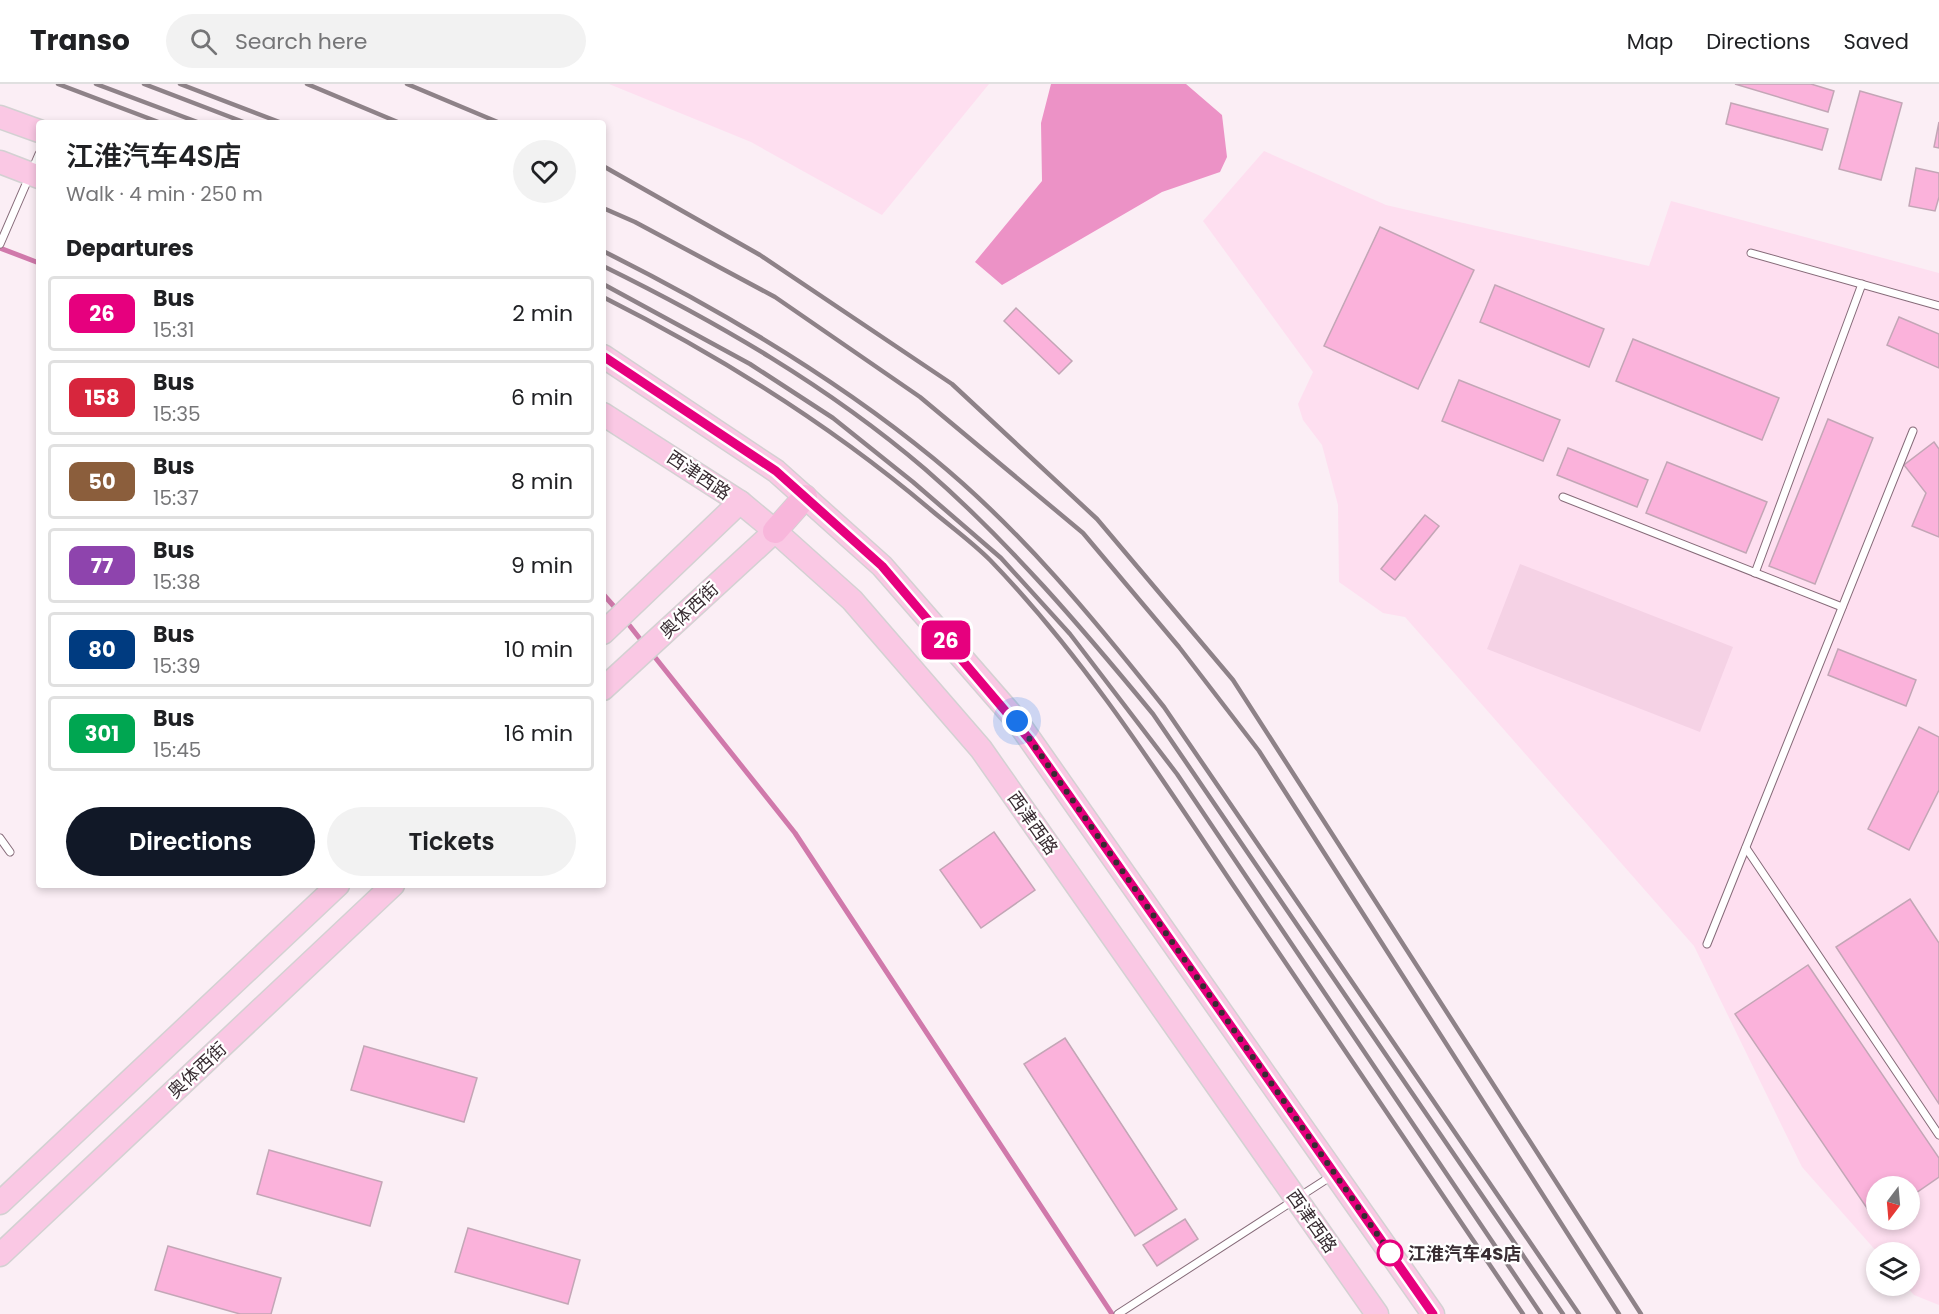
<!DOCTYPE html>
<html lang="en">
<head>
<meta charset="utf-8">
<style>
  body { margin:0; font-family:Poppins,"Noto Sans SC",sans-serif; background:#f2f2f2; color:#202124; height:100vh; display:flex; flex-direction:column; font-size:22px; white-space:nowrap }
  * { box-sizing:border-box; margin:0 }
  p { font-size:20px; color:#757577 }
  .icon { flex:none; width:33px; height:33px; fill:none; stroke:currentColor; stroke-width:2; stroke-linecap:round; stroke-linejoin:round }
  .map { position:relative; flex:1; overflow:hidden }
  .side { position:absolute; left:36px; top:36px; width:570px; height:768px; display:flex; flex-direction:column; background:#fff; border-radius:6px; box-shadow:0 3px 9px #0003 }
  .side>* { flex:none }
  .badge { padding:0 12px; border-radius:9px; font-size:21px; line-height:39px }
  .needle { width:39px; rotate:196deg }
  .tools { position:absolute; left:1866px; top:1092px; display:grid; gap:12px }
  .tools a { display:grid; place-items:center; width:54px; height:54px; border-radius:50%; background:#fff; box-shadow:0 3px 9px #0003; font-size:30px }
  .you { position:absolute; width:30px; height:30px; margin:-15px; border:4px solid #fff; border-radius:50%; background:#1a73e8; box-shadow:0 0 0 9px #1a73e833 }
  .map>.badge { position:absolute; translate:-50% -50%; box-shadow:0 0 0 3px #fff }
  h2 { padding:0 30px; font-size:22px; line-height:54px }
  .round { display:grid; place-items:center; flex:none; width:63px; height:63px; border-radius:32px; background:#f2f2f2 }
  .head { display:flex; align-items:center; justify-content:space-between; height:102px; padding:0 30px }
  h1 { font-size:28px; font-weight:600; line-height:45px }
  .button { display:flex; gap:12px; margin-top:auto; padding:12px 30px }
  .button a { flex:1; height:69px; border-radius:36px; background:#111827; color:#fff; font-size:24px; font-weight:600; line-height:69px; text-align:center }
  .button a+a { background:#f2f2f2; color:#202124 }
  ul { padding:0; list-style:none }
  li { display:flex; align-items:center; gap:18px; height:75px; margin:0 12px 9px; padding:0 18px; border:3px solid #e0e0e0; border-radius:6px }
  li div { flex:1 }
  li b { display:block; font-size:22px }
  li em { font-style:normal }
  li .badge { min-width:66px; font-weight:700; text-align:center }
  header { display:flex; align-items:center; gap:36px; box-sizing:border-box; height:84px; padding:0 30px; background:#fff; border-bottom:2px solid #e0e0e0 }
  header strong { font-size:28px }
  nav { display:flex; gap:33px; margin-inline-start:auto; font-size:21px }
  .search { width:420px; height:54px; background:#f2f2f2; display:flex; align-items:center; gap:15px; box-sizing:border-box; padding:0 21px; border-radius:33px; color:#757577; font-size:22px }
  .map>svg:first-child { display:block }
  .built { fill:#fedff0; fill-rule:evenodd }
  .green { fill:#f5d2e5 }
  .forest { fill:#ec92c6 }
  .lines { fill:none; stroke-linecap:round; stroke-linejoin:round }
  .stream { stroke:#d079ab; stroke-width:5 }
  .building { fill:#fbb2db; stroke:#c3a6b6; stroke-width:1.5 }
  .service-casing { stroke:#866b79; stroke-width:9 }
  .primary-casing { stroke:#d3d1d2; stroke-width:25 }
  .trunk-casing { stroke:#d3d1d2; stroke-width:26 }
  .service { stroke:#fff; stroke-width:7 }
  .primary { stroke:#fac8e4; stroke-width:22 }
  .trunk { stroke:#f8b6db; stroke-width:24 }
  .rail { stroke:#8e8288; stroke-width:4.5 }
  .line-casing { stroke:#fff; stroke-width:14 }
  .line { stroke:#e6007e; stroke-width:9 }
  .walk { stroke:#382c32; stroke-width:6; stroke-dasharray:0 10.8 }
  .stop-dot { fill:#fff; stroke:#e6007e; stroke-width:3 }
  .labels { text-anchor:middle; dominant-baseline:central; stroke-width:4.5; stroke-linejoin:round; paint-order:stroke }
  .street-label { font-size:18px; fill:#382c32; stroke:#fff }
  .stop-label { font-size:18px; font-weight:bold; fill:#382c32; stroke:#fff; text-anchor:start }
</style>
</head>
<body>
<header>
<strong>Transo</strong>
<div class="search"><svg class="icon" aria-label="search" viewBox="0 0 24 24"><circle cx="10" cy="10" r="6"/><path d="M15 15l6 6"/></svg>Search here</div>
<nav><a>Map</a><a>Directions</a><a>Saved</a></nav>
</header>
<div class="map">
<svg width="1939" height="1230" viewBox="0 0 1939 1230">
  <rect width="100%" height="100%" fill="#fbeef5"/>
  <g class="built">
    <polygon points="609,0 989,0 882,131 751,58"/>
    <path d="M1264,67L1386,121L1649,182L1671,117L1939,189V1221L1914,1211L1906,1202H1910V1168H1877L1802,1083L1694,862L1405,533L1383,529L1339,498L1338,421L1322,361L1303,336L1298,320L1313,288L1203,137ZM1876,1102H1910V1136H1876Z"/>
  </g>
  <polygon class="green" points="1520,480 1733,563 1700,648 1487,565"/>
  <polygon class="forest" points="1051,0 1186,0 1222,31 1227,73 1220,88 1162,108 1002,201 975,178 1042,97 1041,39"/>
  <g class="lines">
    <g class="stream">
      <polyline points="0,164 39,179"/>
      <polyline points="603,510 618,527"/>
      <polyline points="626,537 644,560"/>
      <polyline points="650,567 795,749 1112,1230"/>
    </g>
  </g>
  <g class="building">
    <polygon points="1735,0 1811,0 1834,7 1828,28"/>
    <polygon points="1860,7 1902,19 1881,96 1839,85"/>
    <polygon points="1731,19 1828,45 1822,66 1726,40"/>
    <polygon points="1939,38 1939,64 1934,63"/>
    <polygon points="1916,84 1939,89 1939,113 1935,127 1909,122"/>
    <polygon points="1380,143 1474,186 1418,305 1324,262"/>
    <polygon points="1495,201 1604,245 1589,283 1480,238"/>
    <polygon points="1016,224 1072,277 1059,290 1004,237"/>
    <polygon points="1899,233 1939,250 1939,284 1887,261"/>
    <polygon points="1633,255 1779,314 1762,356 1616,297"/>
    <polygon points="1459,296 1560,336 1543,377 1442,337"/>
    <polygon points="1828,335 1873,354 1815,500 1769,482"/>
    <polygon points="1934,358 1939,365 1939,453 1912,442 1926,409 1904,381"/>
    <polygon points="1568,364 1648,396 1637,423 1557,391"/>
    <polygon points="1667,378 1767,418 1746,469 1646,429"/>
    <polygon points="1425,431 1439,442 1395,496 1381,485"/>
    <polygon points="1838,565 1916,596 1906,622 1828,591"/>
    <polygon points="1919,643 1939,653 1939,706 1909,766 1868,745"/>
    <polygon points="994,748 1035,806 981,844 940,786"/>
    <polygon points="1910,815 1939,859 1939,1020 1836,863"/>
    <polygon points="1808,881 1939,1074 1939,1093 1910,1113 1910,1102 1876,1102 1875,1136 1735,930"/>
    <polygon points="1065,954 1177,1125 1135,1152 1024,980"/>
    <polygon points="364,962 477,994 464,1038 351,1006"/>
    <polygon points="269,1066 382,1098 370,1142 257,1110"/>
    <polygon points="1185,1135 1198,1155 1157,1182 1143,1161"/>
    <polygon points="468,1144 580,1176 568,1220 455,1188"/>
    <polygon points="168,1162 281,1194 271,1230 240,1230 155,1206"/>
  </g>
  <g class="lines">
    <g class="service-casing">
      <g id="service">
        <polyline points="0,160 39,70"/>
        <polyline points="1751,169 1939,222"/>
        <polyline points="1563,413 1842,523"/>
        <polyline points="1755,489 1862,200"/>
        <polyline points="0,754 10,768"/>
        <polyline points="1746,764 1939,1051"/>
        <polyline points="1707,860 1913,347"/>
        <polyline points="1118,1230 1333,1091"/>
      </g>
    </g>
    <g class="primary-casing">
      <g id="primary">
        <polyline points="0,33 39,47"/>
        <polyline points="0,78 39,93"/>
        <polyline points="603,272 776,387 882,482 1017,637 1433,1230"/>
        <polyline points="603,330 740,418 775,447 852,516 981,665 1377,1230"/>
        <polyline points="603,549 740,418"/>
        <polyline points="603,605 775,447"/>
        <polyline points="0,1119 338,801"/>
        <polyline points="0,1171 393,801"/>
      </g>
    </g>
    <g class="trunk-casing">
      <polyline id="trunk" points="775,447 805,413"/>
    </g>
    <use href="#service" class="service"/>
    <use href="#primary" class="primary"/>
    <use href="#trunk" class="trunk"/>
    <g class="rail">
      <polyline points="58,0 161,39"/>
      <polyline points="96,0 200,39"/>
      <polyline points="144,0 246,39"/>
      <polyline points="180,0 282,39"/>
      <polyline points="307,0 400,39"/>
      <polyline points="407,0 500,39"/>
      <polyline points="603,82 760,171 952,300 1097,435 1233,596 1641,1230"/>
      <polyline points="603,124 635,138 775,213 920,313 1083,449 1179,563 1259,667 1619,1230"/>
      <path d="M603,167C719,225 832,291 933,374C1021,446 1094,535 1164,623L1579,1230"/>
      <path d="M603,182C717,238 828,302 925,385C1009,458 1082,544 1153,630L1563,1230"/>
      <polyline points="603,200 750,280 833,334 913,398 1001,474 1070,550 1177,690 1541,1230"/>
      <path d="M603,213C720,272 831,341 931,426C950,442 972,458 990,476C1084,573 1158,689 1233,801C1330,944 1426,1087 1523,1230"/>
    </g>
  </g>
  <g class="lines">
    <g class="line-casing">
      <polyline id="line" points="603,272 776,387 882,482 1030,656 1433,1230"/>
    </g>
    <use href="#line" class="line"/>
    <polyline class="walk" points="1017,637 1396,1177 1390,1169"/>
  </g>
  <circle class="stop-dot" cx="1390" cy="1169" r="12"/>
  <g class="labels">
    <g class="street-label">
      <text transform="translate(699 391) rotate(34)">西津西路</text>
      <text transform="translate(689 526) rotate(-43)">奥体西街</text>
      <text transform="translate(1033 739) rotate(55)">西津西路</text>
      <text transform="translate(197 986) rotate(-43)">奥体西街</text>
      <text transform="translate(1312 1137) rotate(55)">西津西路</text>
    </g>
    <g class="stop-label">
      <text x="1408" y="1169">江淮汽车4S店</text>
    </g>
  </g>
</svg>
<div class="tools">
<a><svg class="needle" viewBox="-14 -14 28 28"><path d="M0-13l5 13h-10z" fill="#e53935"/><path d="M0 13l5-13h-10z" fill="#757577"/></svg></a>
<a><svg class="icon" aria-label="layers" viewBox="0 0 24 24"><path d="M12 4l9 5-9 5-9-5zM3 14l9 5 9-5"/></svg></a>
</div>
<div class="you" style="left:1017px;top:637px"></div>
<b class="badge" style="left:946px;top:556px;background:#e6007e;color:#fff">26</b>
<section class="side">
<div class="head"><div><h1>江淮汽车4S店</h1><p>Walk · 4 min · 250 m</p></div><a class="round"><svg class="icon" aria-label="heart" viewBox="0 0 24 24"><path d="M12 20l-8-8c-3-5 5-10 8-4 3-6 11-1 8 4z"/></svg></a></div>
<h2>Departures</h2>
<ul>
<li><span class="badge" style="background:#e6007e;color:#fff">26</span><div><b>Bus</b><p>15:31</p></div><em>2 min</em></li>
<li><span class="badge" style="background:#d7263d;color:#fff">158</span><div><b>Bus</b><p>15:35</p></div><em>6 min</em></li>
<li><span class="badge" style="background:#8b5e3c;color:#fff">50</span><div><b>Bus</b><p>15:37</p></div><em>8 min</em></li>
<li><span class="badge" style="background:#8e44ad;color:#fff">77</span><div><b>Bus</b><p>15:38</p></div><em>9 min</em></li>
<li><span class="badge" style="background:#003b80;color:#fff">80</span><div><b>Bus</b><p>15:39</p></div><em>10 min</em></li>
<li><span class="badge" style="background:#00a651;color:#fff">301</span><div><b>Bus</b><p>15:45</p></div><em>16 min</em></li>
</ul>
<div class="button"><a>Directions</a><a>Tickets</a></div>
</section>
</div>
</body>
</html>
